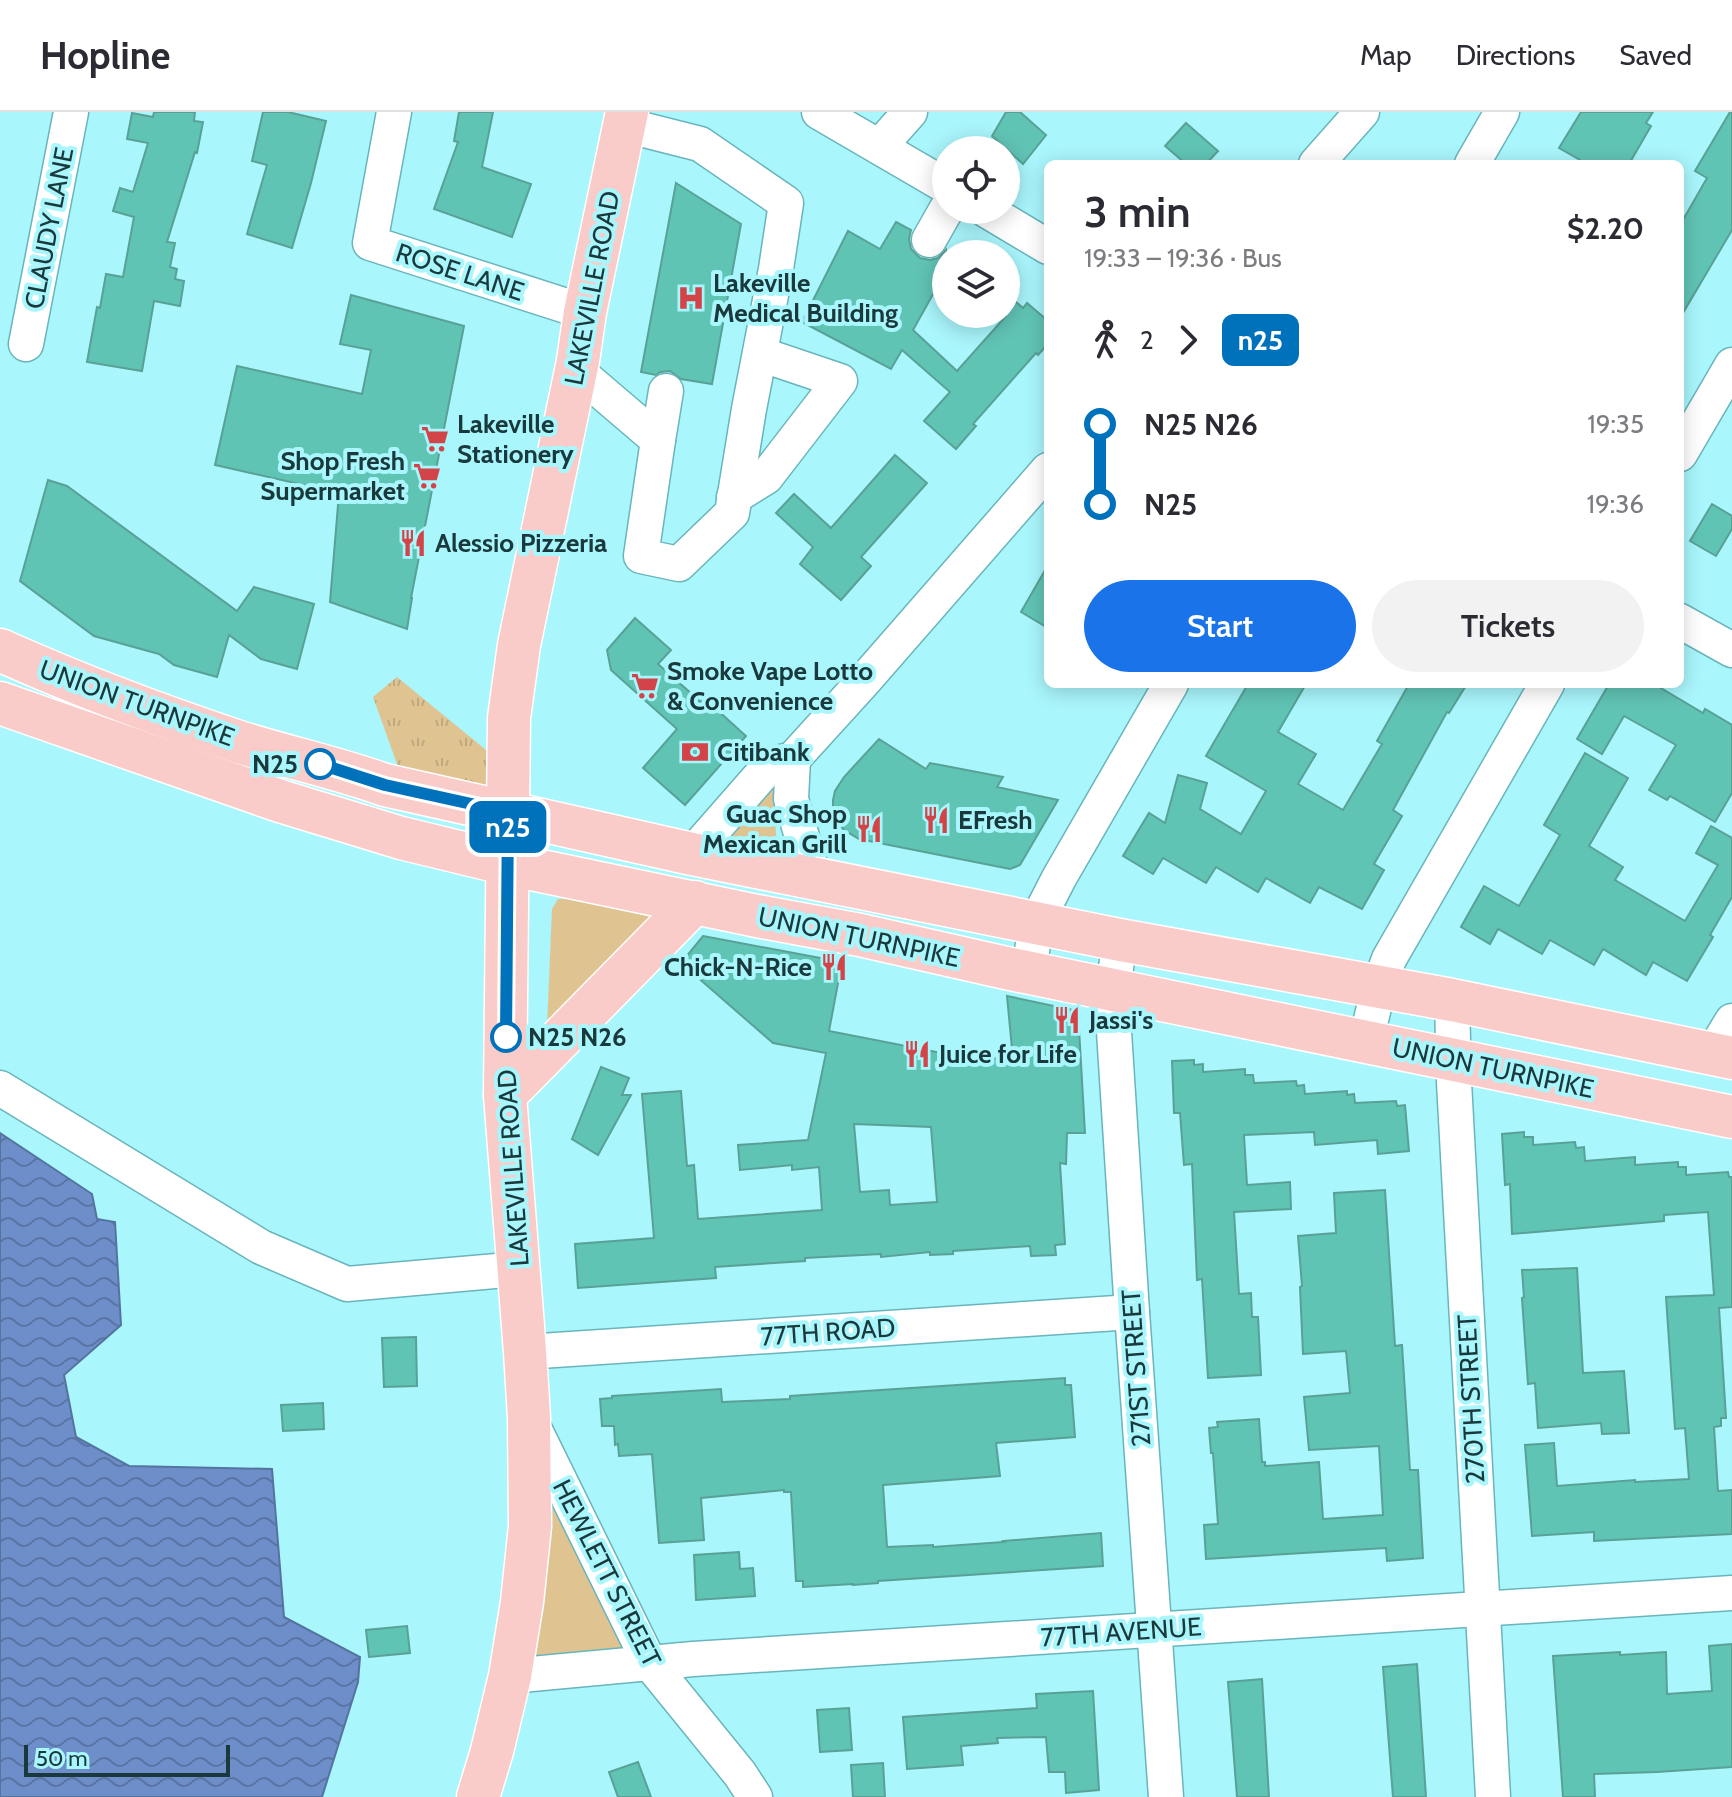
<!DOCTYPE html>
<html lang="en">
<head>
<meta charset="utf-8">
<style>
  body { margin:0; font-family:Cabin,sans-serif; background:#f2f2f3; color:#2b2b33; height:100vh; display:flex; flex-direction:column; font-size:30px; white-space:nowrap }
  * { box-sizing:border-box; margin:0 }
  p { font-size:26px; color:#7c7c81 }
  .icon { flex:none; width:44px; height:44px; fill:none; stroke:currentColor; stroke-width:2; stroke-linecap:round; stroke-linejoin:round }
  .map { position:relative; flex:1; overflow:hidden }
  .sheet { position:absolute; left:1044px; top:48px; width:640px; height:528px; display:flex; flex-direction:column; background:#fff; border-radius:12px; box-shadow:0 4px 20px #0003 }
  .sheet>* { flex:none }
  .badge { padding:0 16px; border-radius:12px; font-size:28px; line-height:52px }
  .controls { position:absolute; left:932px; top:24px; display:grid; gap:16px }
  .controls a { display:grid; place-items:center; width:88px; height:88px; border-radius:50%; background:#fff; box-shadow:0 4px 20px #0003; font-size:40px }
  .scale { position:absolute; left:24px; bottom:20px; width:206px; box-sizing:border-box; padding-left:8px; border:4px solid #19393c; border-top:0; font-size:22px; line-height:28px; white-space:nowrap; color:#19393c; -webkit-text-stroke:6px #a9f6fc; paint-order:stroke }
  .map>.badge { position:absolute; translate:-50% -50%; box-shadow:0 0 0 4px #fff }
  .legs { display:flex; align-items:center; gap:12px; height:88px; padding:0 40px; font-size:26px }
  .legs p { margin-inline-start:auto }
  .headline { display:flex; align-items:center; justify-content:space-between; height:136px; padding:0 40px }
  h1 { font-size:44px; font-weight:600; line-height:60px }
  .primary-button { display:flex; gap:16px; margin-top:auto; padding:16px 40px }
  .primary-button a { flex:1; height:92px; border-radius:48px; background:#1a73e8; color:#fff; font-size:32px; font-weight:600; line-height:92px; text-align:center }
  .primary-button a+a { background:#f2f2f3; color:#2b2b33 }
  ul { padding:0 40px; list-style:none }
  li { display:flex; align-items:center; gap:28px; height:80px; font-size:30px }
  li i { display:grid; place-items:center; width:12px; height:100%; margin:0 10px; background:currentColor }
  li i::after { content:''; width:20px; height:20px; margin:-10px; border:6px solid; border-radius:50%; background:#fff }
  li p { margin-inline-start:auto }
  li:first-child i { background:linear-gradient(#0000 50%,currentColor 0) }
  li:last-child i { background:linear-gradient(currentColor 50%,#0000 0) }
  header { display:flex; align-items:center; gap:48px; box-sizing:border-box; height:112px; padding:0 40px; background:#fff; border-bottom:2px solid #e1e1e2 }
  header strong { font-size:38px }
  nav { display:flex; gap:44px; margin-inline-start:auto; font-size:28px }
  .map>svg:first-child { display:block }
  .grass { fill:url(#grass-tufts) }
  .park { fill:#dfc492 }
  .water { fill:url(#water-waves); stroke:#54749f; stroke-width:2 }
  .building { fill:#60c4b5; stroke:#59a196; stroke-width:2; fill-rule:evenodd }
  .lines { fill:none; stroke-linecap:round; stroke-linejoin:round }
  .minor-casing { stroke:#69b5bb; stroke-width:37 }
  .major-casing { stroke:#fff; stroke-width:45 }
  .minor { stroke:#fff; stroke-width:34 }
  .major { stroke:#f9cbc9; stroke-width:42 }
  .line-1-casing { stroke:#fff; stroke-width:18 }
  .line-1 { stroke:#0072bc; stroke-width:12 }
  .stop-1-dot { fill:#fff; stroke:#0072bc; stroke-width:4 }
  .labels { text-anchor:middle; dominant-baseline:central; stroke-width:8; stroke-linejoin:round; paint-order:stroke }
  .street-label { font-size:26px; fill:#19393c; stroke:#a9f6fc }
  .poi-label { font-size:26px; font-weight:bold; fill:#19393c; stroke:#a9f6fc; text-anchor:start }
  .stop-label { font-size:26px; font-weight:bold; fill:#19393c; stroke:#a9f6fc; text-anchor:end }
</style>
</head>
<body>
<header>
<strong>Hopline</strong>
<nav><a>Map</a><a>Directions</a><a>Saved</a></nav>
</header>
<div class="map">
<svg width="1732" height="1685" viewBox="0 0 1732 1685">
  <defs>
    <pattern id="grass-tufts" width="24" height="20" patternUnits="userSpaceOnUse" patternTransform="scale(2)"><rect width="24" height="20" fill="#dfc492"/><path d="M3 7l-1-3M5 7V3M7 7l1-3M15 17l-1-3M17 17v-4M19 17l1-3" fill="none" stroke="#bfa97f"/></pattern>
    <pattern id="water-waves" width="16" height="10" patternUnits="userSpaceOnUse" patternTransform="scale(2)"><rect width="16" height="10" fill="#6e8eca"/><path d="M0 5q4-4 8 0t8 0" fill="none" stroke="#5a75a5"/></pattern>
  </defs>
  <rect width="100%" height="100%" fill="#a9f6fc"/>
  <polygon class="grass" points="397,565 508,656 507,702 406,677 373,585"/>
  <g class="park">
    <polygon points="773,674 777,736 729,726"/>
    <polygon points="568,786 652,804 547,915 552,797 558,787"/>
    <polygon points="529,1306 649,1550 510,1564"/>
  </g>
  <polygon class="water" points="0,1021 92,1082 97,1107 115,1110 121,1213 64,1263 76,1325 129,1354 272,1357 284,1505 360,1545 358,1570 322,1685 0,1685"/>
  <g class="building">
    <polygon points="154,0 195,0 194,9 203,10 197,41 195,40 167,130 175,131 170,155 177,157 175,167 184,169 180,194 154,189 142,259 87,250 97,195 100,196 106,162 123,165 134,105 113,99 120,76 133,80 148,31 127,27 132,1 153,5"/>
    <polygon points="263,0 288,0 326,9 311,71 292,136 247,122 267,53 252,49"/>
    <polygon points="459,0 493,0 482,55 531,72 512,125 434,97 458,30 454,29"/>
    <polygon points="1006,0 1020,0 1046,23 1023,52 992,24"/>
    <polygon points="1581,0 1653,0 1646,11 1651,14 1629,52 1587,52 1559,36"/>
    <polygon points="1730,0 1732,0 1732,118 1680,206 1680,113 1707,66 1695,59"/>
    <polygon points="1186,11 1218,39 1206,52 1186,52 1165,34"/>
    <polygon points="676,71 741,112 712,272 681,267 670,259 660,260 656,263 641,260"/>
    <polygon points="896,110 911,118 909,127 911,137 920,146 930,148 938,146 946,138 946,159 913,218 957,259 1006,204 1006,181 1023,196 1027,191 1048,209 1048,232 1038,243 1036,241 973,312 976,314 956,337 924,309 950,280 902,238 891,257 802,210 848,119 880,137"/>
    <polygon points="351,183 464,214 411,486 412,486 407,517 330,490 339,381 215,353 237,254 362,282 371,238 340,232"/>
    <polygon points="895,343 927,371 861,445 871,454 841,488 800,452 813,435 776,401 794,382 831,416"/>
    <polygon points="48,368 67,374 237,499 254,475 314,492 297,557 261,547 229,523 217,565 174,553 159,542 94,524 20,469"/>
    <polygon points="1712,392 1732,404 1732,417 1716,444 1690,429"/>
    <polygon points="1048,453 1048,516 1021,500"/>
    <polygon points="635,506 671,538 658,552 701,590 704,586 746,624 685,693 643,656 677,617 611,558 607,538"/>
    <polygon points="1248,572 1306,572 1278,620 1316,642 1298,672 1343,698 1382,632 1377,629 1409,572 1467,572 1449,601 1447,600 1393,698 1402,704 1374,752 1384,758 1362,797 1319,775 1310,791 1266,766 1258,780 1216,755 1206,771 1163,746 1153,762 1123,744 1149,701 1165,711 1178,663 1207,671 1200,697 1241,722 1266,679 1206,644"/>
    <polygon points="1609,572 1654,572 1703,601 1705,597 1732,613 1732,681 1715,710 1670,684 1667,688 1649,678 1676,633 1624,604 1602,642 1577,627"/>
    <polygon points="879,627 926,657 930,651 1003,665 997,675 1058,688 1020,753 1010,757 859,727 844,718 838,711 833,700 833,688 835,679 844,665"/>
    <polygon points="1585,641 1628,666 1589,734 1623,755 1615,768 1685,809 1718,753 1696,741 1711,714 1732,726 1732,785 1710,823 1713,825 1687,869 1653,850 1646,863 1603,837 1594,853 1550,828 1542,842 1498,817 1490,832 1461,815 1484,774 1519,794 1560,723 1544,713"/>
    <path d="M703,824L842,850L829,919L962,945L1013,947L1007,884L1078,899L1085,1021H1067L1066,1052L1060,1051L1065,1132L1055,1133L1056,1143L1031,1144L1030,1134L953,1139V1142L930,1143V1140L881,1145V1142L805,1146V1149L715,1155L716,1166L578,1176L575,1132L654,1126L642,982L681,979L687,1054L694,1053L698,1107L822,1098L819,1055L792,1058V1053L740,1058L738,1033L808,1028L826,941L773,931L681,851ZM854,1012L931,1015L937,1090L890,1093L889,1078L860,1080Z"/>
    <polygon points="1194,948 1194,953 1203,952 1203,960 1245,957 1245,963 1253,963 1254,971 1296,969 1297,974 1304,973 1305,982 1347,979 1347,983 1354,982 1355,991 1396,989 1397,994 1405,993 1409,1039 1378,1042 1377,1028 1315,1033 1314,1020 1244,1023 1247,1073 1290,1070 1291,1097 1234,1100 1239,1182 1251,1181 1252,1205 1258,1205 1261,1263 1208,1266 1202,1167 1197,1168 1192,1052 1184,1053 1180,1001 1174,1001 1172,949"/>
    <polygon points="601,955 629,966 622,983 631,983 598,1043 572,1027"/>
    <polygon points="1524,1020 1524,1025 1533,1025 1533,1033 1575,1030 1576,1036 1584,1035 1585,1049 1635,1045 1635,1053 1678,1050 1678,1055 1686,1055 1686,1063 1728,1060 1729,1065 1732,1065 1732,1195 1719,1196 1726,1306 1721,1306 1721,1314 1714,1315 1718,1379 1732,1378 1732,1422 1594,1429 1594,1420 1532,1424 1525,1333 1554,1331 1557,1374 1635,1368 1635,1370 1689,1367 1685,1316 1675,1317 1666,1185 1714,1183 1708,1100 1664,1103 1664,1109 1512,1122 1510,1072 1505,1073 1502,1022"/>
    <polygon points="1385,1078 1395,1234 1402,1233 1410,1358 1418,1358 1423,1446 1387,1449 1386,1436 1206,1447 1204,1413 1218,1412 1213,1341 1211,1341 1209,1316 1218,1315 1217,1310 1259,1307 1262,1350 1265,1350 1265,1354 1319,1350 1323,1407 1383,1403 1379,1334 1309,1338 1304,1285 1350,1281 1346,1239 1303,1242 1300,1175 1302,1174 1298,1124 1336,1121 1334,1081"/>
    <polygon points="1577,1156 1583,1261 1624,1259 1629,1321 1602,1322 1601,1311 1538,1316 1535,1271 1528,1272 1522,1186 1524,1185 1522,1158"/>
    <polygon points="416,1225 417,1274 384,1275 382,1226"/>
    <polygon points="1065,1266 1065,1273 1071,1273 1075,1325 996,1331 1000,1364 883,1373 887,1435 933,1433 933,1435 1004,1430 1003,1429 1101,1421 1103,1454 878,1469 878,1471 853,1473 853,1472 803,1475 803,1469 796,1469 791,1380 784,1380 784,1378 701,1386 704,1428 659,1431 652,1342 619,1344 618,1332 615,1333 614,1314 602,1314 600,1287 612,1286 612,1284 721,1277 722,1290 790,1287 790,1284"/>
    <polygon points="323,1291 324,1317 283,1319 281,1293"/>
    <polygon points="739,1440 740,1457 753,1456 755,1484 696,1488 694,1443"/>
    <polygon points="407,1514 410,1541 369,1545 366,1518"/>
    <polygon points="1732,1532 1732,1655 1657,1660 1594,1662 1595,1685 1563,1685 1553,1544 1620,1540 1620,1543 1666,1540 1667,1582 1712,1579 1709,1534"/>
    <polygon points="1417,1552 1426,1685 1393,1685 1383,1555"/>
    <polygon points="1262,1567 1269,1685 1237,1685 1228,1570"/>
    <polygon points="1093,1579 1099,1678 1066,1681 1065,1660 1049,1660 1046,1625 997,1626 998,1631 961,1634 963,1653 907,1657 903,1605 1037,1596 1036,1582"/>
    <polygon points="849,1596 852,1638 820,1640 817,1598"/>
    <polygon points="638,1650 651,1685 618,1685 609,1660"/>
    <polygon points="883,1651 885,1685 853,1685 851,1653"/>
  </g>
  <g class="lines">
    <g class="minor-casing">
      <g id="minor">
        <polyline points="394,0 370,131 585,200"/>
        <polyline points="819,0 946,74"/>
        <polyline points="879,35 910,0"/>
        <polyline points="1316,52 1362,0"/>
        <polyline points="1472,52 1502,0"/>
        <polyline points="986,98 1048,135"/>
        <polyline points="929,128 946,98"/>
        <polyline points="26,232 71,0"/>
        <polyline points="576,258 658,328 641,444 679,452 732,401 749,297 776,157 786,91 700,32 625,13"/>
        <polyline points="658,328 666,279"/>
        <polyline points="1680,342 1732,253"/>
        <polyline points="734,385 766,365 840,269 760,242"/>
        <polyline points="1680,509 1732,538"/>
        <polyline points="793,647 791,687 814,766"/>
        <polyline points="692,742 770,653 793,647 863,570 1048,358"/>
        <polyline points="1120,828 1113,877 1113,904 1132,1200 1166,1685"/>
        <polyline points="1029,860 1036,811 1059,766 1171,572"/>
        <polyline points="1452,888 1454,970 1493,1685"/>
        <polyline points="1366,929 1379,874 1389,847 1547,572"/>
        <polyline points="1712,942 1732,909"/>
        <polyline points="0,976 261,1135 347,1172 519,1157"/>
        <polyline points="525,1240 1132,1200"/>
        <polyline points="531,1310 649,1550 740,1662 755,1685"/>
        <polyline points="510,1564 693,1547 1732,1481"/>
      </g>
    </g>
    <g class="major-casing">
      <g id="major">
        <path d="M0,538C78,573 158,603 239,630C287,645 337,656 385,673L692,742L1120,828L1452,888L1732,946"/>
        <polyline points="0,591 280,689 401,726 508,752 757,804 860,823 1006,856 1732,1005"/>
        <polyline points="505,983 695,790"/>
        <polyline points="478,1685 492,1639 510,1564 522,1490 530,1414 529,1306 525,1240 505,983 509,606 519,533 578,249 585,200 627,0"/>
      </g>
    </g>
    <use href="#minor" class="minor"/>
    <use href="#major" class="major"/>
  </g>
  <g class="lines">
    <g class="line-1-casing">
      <polyline id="line-1" points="320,652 385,673 508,700 506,925"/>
    </g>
    <use href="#line-1" class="line-1"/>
  </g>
  <defs>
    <g id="hospital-bare" transform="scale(2.16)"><path d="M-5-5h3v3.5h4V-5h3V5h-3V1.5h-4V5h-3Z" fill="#d34449" stroke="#a9f6fc" stroke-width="2.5" paint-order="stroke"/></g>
    <g id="supermarket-bare" transform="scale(2.16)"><path d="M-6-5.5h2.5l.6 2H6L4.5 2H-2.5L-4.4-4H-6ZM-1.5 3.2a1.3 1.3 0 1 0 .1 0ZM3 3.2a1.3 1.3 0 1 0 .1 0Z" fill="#d34449" stroke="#a9f6fc" stroke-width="2.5" paint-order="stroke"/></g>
    <g id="restaurant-bare" transform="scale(2.16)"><path d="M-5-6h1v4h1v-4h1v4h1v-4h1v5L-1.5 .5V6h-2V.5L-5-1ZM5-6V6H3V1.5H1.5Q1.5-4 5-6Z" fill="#d34449" stroke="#a9f6fc" stroke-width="2.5" paint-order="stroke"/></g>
    <g id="bank-bare" transform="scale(2.16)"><path d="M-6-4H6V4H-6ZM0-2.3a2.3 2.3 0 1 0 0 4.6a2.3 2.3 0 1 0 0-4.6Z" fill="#d34449" stroke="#a9f6fc" stroke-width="2.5" paint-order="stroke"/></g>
  </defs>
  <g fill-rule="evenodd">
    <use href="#hospital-bare" x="691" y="186"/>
    <use href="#supermarket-bare" x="435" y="327"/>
    <use href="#supermarket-bare" x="427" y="364"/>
    <use href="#restaurant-bare" x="413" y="431"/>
    <use href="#supermarket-bare" x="645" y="574"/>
    <use href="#bank-bare" x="695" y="640"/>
    <use href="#restaurant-bare" x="936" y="708"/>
    <use href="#restaurant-bare" x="869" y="717"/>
    <use href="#restaurant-bare" x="834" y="855"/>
    <use href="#restaurant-bare" x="1067" y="908"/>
    <use href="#restaurant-bare" x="917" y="942"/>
  </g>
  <g class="stop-1-dot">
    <circle cx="320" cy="652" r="14"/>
    <circle cx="506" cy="925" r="14"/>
  </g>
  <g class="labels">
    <g class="street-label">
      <text transform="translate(49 116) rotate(-79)">CLAUDY LANE</text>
      <text transform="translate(460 160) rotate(18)">ROSE LANE</text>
      <text transform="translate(592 176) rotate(-79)">LAKEVILLE ROAD</text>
      <text transform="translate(137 591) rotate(20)">UNION TURNPIKE</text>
      <text transform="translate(859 825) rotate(12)">UNION TURNPIKE</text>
      <text transform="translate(1493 956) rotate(12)">UNION TURNPIKE</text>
      <text transform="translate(513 1056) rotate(-94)">LAKEVILLE ROAD</text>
      <text transform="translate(828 1220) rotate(-4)">77TH ROAD</text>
      <text transform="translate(1136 1256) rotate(-94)">271ST STREET</text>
      <text transform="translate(1471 1287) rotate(-93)">270TH STREET</text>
      <text transform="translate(607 1461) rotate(63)">HEWLETT STREET</text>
      <text transform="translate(1121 1520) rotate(-4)">77TH AVENUE</text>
    </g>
    <g class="poi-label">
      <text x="713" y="171">Lakeville<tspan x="713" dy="30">Medical Building</tspan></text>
      <text x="457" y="312">Lakeville<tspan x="457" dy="30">Stationery</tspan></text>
      <text x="405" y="349" text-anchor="end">Shop Fresh<tspan x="405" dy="30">Supermarket</tspan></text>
      <text x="435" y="431">Alessio Pizzeria</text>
      <text x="667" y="559">Smoke Vape Lotto<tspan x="667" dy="30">&amp; Convenience</tspan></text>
      <text x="717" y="640">Citibank</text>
      <text x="847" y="702" text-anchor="end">Guac Shop<tspan x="847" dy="30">Mexican Grill</tspan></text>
      <text x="958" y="708">EFresh</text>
      <text x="812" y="855" text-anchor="end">Chick-N-Rice</text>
      <text x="1089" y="908">Jassi's</text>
      <text x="939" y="942">Juice for Life</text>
    </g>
    <g class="stop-label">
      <text x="298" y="652">N25</text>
      <text x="528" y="925" text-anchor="start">N25 N26</text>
    </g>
  </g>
</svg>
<div class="controls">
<a><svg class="icon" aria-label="locate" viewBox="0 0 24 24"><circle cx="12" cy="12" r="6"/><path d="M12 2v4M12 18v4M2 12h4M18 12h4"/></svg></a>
<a><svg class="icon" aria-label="layers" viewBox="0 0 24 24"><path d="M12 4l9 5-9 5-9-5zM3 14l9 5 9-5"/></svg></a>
</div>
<div class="scale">50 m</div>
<b class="badge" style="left:508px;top:715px;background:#0072bc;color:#fff">n25</b>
<section class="sheet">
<div class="headline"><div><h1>3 min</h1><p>19:33 – 19:36 · Bus</p></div><b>$2.20</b></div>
<div class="legs"><svg class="icon" aria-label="walk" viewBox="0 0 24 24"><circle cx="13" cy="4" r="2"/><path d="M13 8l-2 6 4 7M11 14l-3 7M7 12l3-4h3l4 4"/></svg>2<svg class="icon" aria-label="forward" viewBox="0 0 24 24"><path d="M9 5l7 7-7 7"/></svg><b class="badge" style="background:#0072bc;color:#fff">n25</b></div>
<ul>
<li><i style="color:#0072bc"></i><b>N25 N26</b><p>19:35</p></li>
<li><i style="color:#0072bc"></i><b>N25</b><p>19:36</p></li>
</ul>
<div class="primary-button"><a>Start</a><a>Tickets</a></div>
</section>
</div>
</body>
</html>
